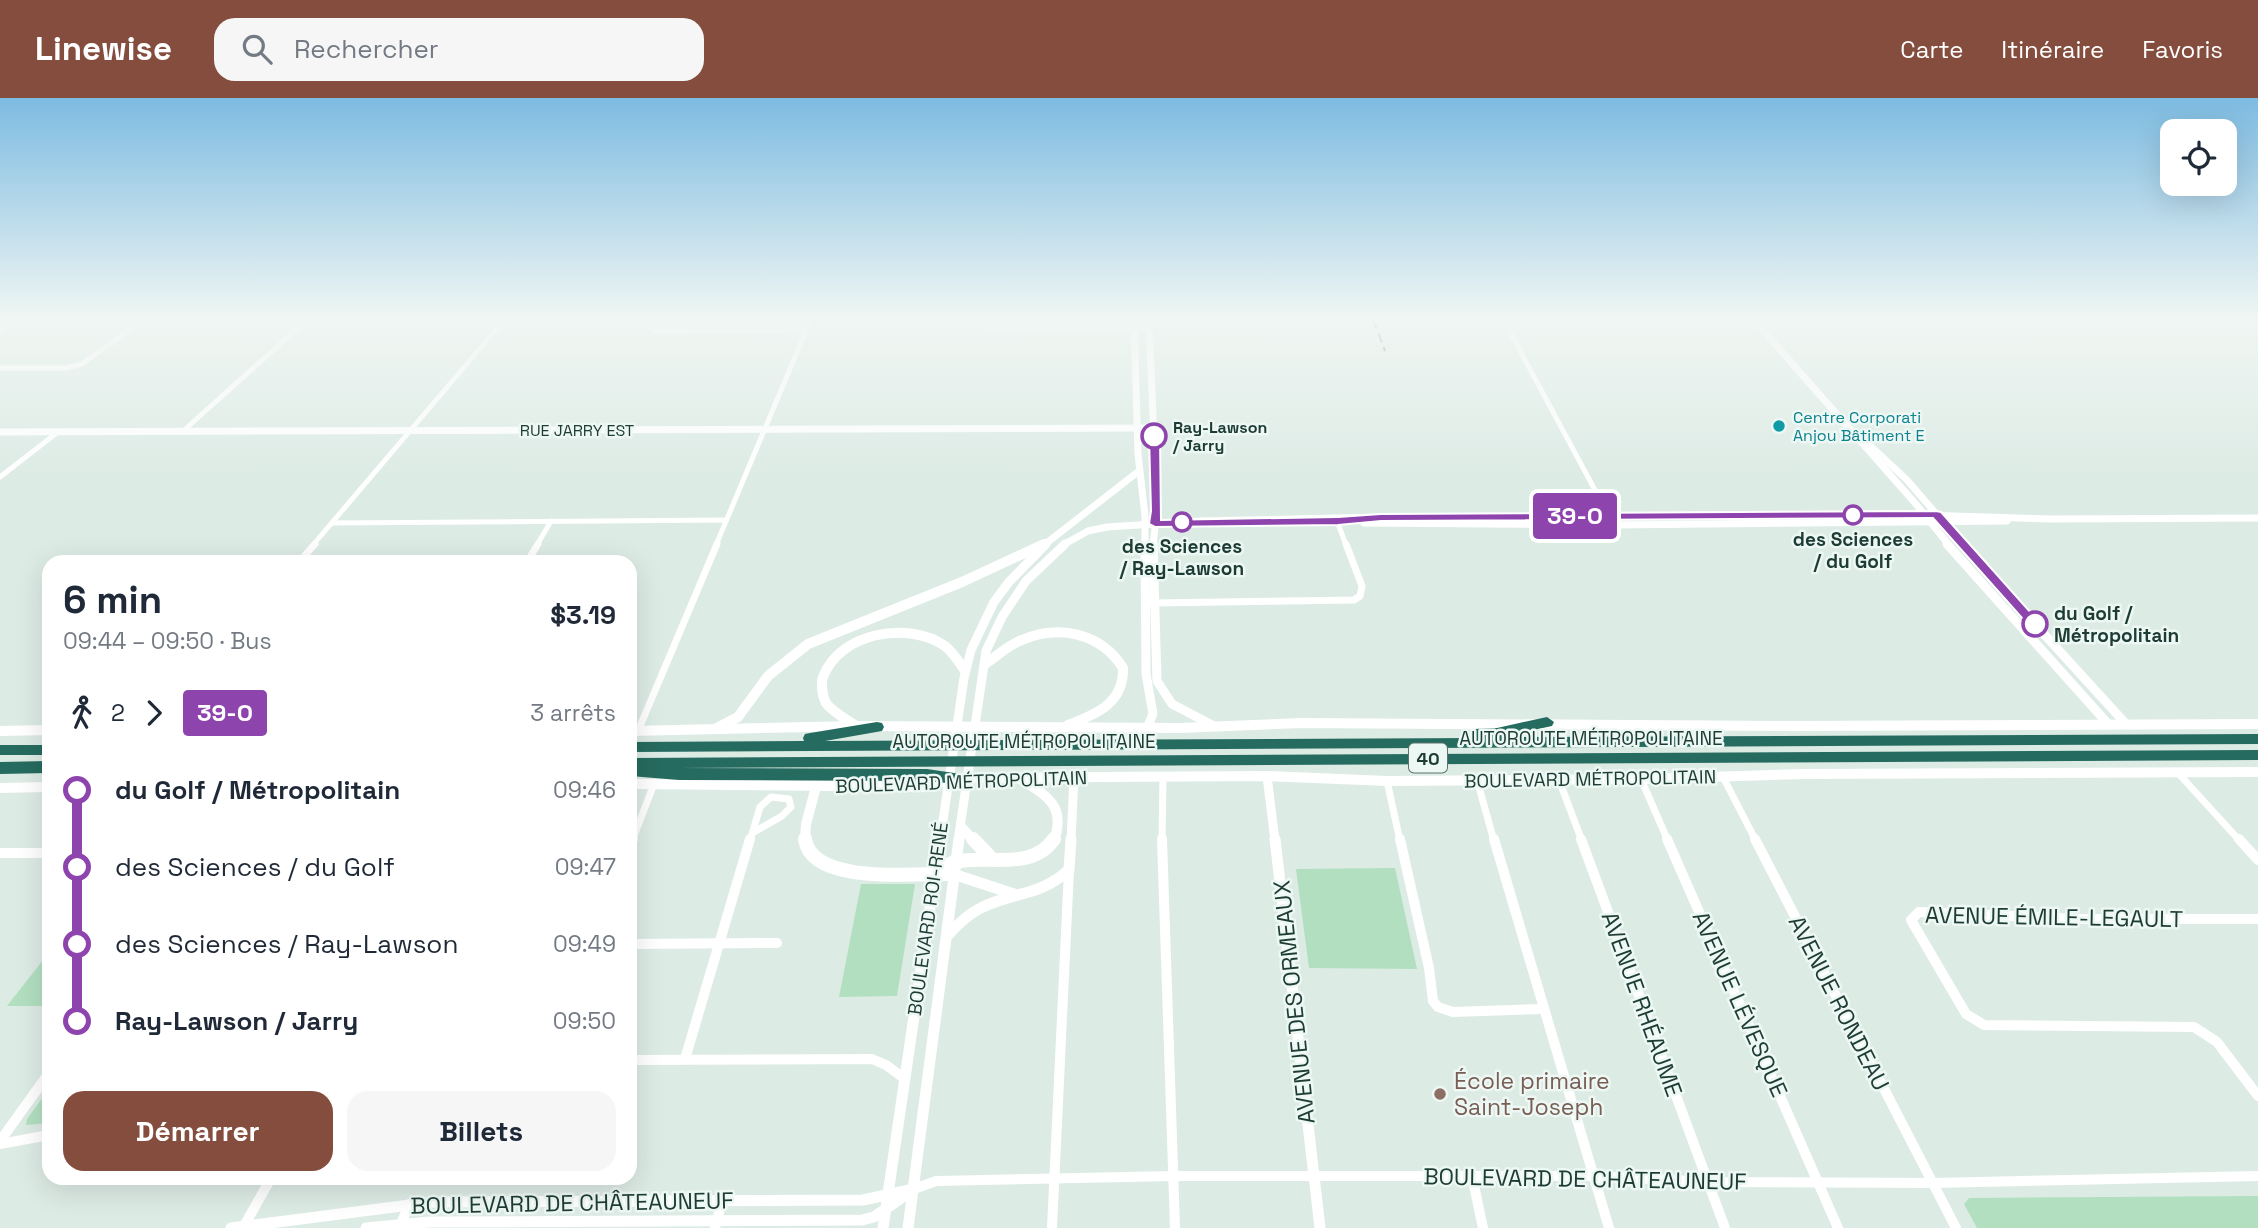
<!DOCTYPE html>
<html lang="fr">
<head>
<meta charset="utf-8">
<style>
  body { margin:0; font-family:"Space Grotesk",sans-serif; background:#f6f6f7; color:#1f2937; height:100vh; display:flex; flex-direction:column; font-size:26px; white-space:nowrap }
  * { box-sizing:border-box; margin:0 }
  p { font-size:23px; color:#747a83 }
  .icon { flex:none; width:38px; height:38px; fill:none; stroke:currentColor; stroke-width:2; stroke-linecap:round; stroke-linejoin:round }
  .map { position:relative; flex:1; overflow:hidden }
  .drawer { position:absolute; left:42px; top:457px; width:595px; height:630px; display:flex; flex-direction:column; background:#fff; border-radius:21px; box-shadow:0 7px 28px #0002 }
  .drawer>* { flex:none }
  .badge { padding:0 14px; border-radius:5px; font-size:24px; line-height:46px }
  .fabs { position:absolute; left:2160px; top:21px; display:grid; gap:14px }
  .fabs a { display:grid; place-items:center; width:77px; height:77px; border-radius:14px; background:#fff; box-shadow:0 7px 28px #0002; font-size:35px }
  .map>.badge { position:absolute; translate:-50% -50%; box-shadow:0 0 0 4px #fff }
  .legs { display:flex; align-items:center; gap:10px; height:77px; padding:0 21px; font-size:23px }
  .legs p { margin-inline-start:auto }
  .head { display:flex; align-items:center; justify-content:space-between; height:119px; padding:0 21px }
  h1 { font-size:38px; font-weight:700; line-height:52px }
  .primary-button { display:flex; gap:14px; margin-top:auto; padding:14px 21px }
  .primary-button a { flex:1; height:80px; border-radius:21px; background:#844d3e; color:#fff; font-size:28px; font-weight:700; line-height:80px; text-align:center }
  .primary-button a+a { background:#f6f6f7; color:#1f2937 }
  ul { padding:0 21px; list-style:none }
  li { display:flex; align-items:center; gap:24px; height:77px; font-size:26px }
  li i { display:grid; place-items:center; width:10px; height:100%; margin:0 9px; background:currentColor }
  li i::after { content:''; width:18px; height:18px; margin:-9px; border:5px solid; border-radius:50%; background:#fff }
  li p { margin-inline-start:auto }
  li:first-child i { background:linear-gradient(#0000 50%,currentColor 0) }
  li:last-child i { background:linear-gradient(currentColor 50%,#0000 0) }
  header { display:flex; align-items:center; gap:42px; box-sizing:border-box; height:98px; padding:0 35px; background:#844d3e; color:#fff }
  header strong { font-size:33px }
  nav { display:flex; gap:38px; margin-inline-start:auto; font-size:24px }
  .search { width:490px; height:63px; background:#f6f6f7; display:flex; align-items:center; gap:18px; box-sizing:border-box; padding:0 24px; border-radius:21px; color:#747a83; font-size:26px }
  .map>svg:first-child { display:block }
  .green { fill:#b2dfc0 }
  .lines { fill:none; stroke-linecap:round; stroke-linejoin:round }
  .minor-far2 { stroke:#fff; stroke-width:5 }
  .minor-far1 { stroke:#fff; stroke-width:7 }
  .minor { stroke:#fff; stroke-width:10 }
  .tertiary-far2 { stroke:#fff; stroke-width:7 }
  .tertiary-far1 { stroke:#fff; stroke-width:9 }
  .tertiary { stroke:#fff; stroke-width:11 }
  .secondary-far2 { stroke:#fff; stroke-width:8 }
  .secondary-far1 { stroke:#fff; stroke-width:10 }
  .secondary { stroke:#fff; stroke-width:14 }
  .motorway { fill:#266b5f; fill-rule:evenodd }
  .rail { stroke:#577870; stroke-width:2; stroke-dasharray:10 5; stroke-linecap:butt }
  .line-1 { fill:#8e44ad; stroke:#fff; stroke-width:2 }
  .culture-dot { fill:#0f9aa8; stroke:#edf7f3; stroke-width:2.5 }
  .stop-1-dot { fill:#fff; stroke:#8e44ad; stroke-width:3.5 }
  .education-dot { fill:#8d6e63; stroke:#edf7f3; stroke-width:2.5 }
  .labels { text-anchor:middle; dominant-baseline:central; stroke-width:5; stroke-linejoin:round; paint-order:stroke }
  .far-culture-label { font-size:16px; fill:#0d838f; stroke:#edf7f3; text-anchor:start }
  .far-stop-label { font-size:16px; font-weight:bold; fill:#1d3c34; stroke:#edf7f3; text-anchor:start }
  .far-street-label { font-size:16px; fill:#1d3c34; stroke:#edf7f3 }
  .shield { fill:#edf7f3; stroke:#5b746d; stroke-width:2 }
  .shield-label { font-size:18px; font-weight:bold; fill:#1d3c34 }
  .stop-label { font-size:19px; font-weight:bold; fill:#1d3c34; stroke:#edf7f3 }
  .street-label { font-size:19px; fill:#1d3c34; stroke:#edf7f3 }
  .near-street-label { font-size:23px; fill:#1d3c34; stroke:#edf7f3 }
  .near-education-label { font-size:23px; fill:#785e54; stroke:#edf7f3; text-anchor:start }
</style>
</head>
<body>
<header>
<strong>Linewise</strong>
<div class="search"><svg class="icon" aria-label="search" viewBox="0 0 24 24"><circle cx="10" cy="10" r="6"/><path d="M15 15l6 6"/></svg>Rechercher</div>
<nav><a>Carte</a><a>Itinéraire</a><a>Favoris</a></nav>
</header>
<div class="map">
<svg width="2258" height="1130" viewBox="0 0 2258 1130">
  <rect width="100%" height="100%" fill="#ddebe5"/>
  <g class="green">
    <polygon points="1395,770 1417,871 1309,870 1296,771"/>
    <polygon points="861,786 915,786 897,898 839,899"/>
    <polygon points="47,857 49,908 7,908"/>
    <polygon points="49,991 49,1025 26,1027 27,1021"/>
    <polygon points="2258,1098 2258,1130 1977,1130 1964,1106 1969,1100"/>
  </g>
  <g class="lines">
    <g class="minor-far2">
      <polyline points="1503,221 1610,420"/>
      <polyline points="987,231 1149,231"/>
      <polyline points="654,233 806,232"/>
      <polyline points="0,270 66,270 82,266 144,221"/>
      <polyline points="183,333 308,221"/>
      <polyline points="0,379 58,334"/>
      <polyline points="1337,423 1346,447"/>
      <polyline points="332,425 726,422"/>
      <polyline points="313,447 505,221"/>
      <polyline points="537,447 551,423"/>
      <polyline points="716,447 811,221"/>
    </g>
    <g class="minor-far1">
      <polyline points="299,464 315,446"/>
      <polyline points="527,464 538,446"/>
      <polyline points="1151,505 1354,502 1360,498 1362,488 1346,446"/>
      <polyline points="638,633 717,446"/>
      <polyline points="2178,675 2240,743"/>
      <polyline points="1723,679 1756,743"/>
      <polyline points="1641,681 1668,743"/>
      <polyline points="1477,682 1494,743"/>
      <polyline points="1559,682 1582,743"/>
      <polyline points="1387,683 1400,743"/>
      <polyline points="632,743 654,686"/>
      <polyline points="750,743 760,709 771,699 789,701 791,709 782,718 754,734"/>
      <polyline points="1162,743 1163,679"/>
    </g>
    <g class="minor">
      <polyline points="1162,741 1175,1130"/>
      <polyline points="1400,741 1429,870 1433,903 1438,909 1453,914 1542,911"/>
      <polyline points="1494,741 1609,1130"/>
      <polyline points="1581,741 1725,1130"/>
      <polyline points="1667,741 1838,1130"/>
      <polyline points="1755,741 1956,1130"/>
      <polyline points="2239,741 2258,762"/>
      <polyline points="630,748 633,741"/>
      <polyline points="0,755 49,755"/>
      <polyline points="2258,821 2079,821 1919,814 1911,822 1966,916 1984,927 2194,929 2217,944 2258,998"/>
      <polyline points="630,846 777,845"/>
      <polyline points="685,961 750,741"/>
      <polyline points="630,962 872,961 886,967 905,981"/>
      <polyline points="0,1043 49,975"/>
      <polyline points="0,1046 49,1037"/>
      <polyline points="1472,1078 1483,1130"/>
      <polyline points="914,1091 936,1083 1174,1078 1593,1078 1709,1084 1933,1085 2258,1078"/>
      <polyline points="244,1128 271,1080"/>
      <polyline points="400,1129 409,1106"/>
      <polyline points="715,1130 722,1103"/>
      <polyline points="1052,1130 1069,772"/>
    </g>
    <g class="tertiary-far2">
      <polyline points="1134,221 1138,356 1145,418 1145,447"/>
      <polyline points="1149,221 1157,413 1153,447"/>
      <polyline points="1753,221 1915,405 1949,447"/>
      <polyline points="0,334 1154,330"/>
      <polyline points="1861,339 1907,382 1963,447"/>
      <polyline points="1364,425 1613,427 2007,423"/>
      <polyline points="1044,447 1139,373"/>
      <polyline points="1063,447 1088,433 1107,429 1201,423 1381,419 1891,416 2052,421 2258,420"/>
    </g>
    <g class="tertiary-far1">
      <polyline points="1145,446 1146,576 1153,616 1147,630"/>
      <polyline points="1153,446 1157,583 1172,606 1214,628"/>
      <polyline points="1947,446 2109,627"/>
      <polyline points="1962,446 2126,626"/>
      <polyline points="1267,678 1275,743"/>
      <polyline points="940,743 964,580 971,552 994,504 1009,484 1046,446"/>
      <polyline points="958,743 986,553 1002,519 1026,483 1065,446"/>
      <polyline points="1071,743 1074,679"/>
    </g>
    <g class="tertiary">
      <polyline points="1275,741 1320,1130"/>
      <polyline points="953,776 1017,797"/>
      <path d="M948,837C958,826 969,815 983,809C1016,793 1038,799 1069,772L1071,741"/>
      <polyline points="231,1130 433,1104 863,1102 914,1091"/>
      <polyline points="366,1130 429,1124 862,1122 874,1119 907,1096"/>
      <polyline points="883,1130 940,741"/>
      <polyline points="908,1130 959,741"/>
    </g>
    <g class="secondary-far2">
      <polyline points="0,231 14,221"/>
      <polyline points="1041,447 1044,446"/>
    </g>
    <g class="secondary-far1">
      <path d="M985,566C997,558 1008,547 1022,542C1059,526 1101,535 1123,570C1124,605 1097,616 1068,627"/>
      <path d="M856,628C848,622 832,614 826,605C822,598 821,585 823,579C839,535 908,522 945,548C953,554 959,564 965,573"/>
      <polyline points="717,630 738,619 768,578 808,546 962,484 1044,446"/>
      <polyline points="0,633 49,632"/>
      <polyline points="630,633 856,628 1180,630 1301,625 1788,628 2258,626"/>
      <path d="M1020,681C1048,698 1066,708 1054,743"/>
      <polyline points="630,686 925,689 956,680 1267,678 1387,683 1641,681 1805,676 2258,674"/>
      <polyline points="0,690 49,689"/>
      <polyline points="962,730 974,743"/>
      <polyline points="805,743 806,726 816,689"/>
    </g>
    <g class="secondary">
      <path d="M805,741C811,788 919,775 953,776"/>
      <polyline points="973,741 993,762"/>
      <path d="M935,774C941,771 948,766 955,764C988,756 1031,774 1054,741"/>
    </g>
    <g class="motorway">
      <polygon points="1547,619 1554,624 1552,628 1501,639 2258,636 2258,646 630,654 630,644 804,643 803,640 805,636 810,635 877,624 882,625 884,629 882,633 825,643 1477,640 1472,635 1474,631 1497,630"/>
      <rect x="0" y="647" width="49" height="10"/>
      <polygon points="2258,652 2258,662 677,670 927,671 961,676 964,680 961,684 956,686 927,683 679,682 630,678 630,660"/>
      <polygon points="49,663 49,675 0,676 0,664"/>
    </g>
    <polyline class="rail" points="1373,221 1385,253"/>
  </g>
  <linearGradient id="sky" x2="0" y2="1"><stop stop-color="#7dbbe1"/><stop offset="0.58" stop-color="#f0f6f3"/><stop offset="1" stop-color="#f0f6f3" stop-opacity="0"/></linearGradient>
  <rect width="2258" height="380" fill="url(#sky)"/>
  <polygon class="line-1" points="1154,335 1160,338 1161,422 1338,419 1381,416 1936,413 1941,414 2041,526 2039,529 2030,529 1933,420 1381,423 1338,427 1155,429 1149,426 1151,413 1149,338"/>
  <circle class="culture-dot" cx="1779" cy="328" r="7"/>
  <g class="stop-1-dot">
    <circle cx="1154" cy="338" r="12"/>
    <circle cx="1853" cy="417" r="9"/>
    <circle cx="1182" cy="424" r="9"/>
    <circle cx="2035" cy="526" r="12"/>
  </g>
  <circle class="education-dot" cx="1440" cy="996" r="7"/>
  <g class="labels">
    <g class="far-culture-label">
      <text x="1793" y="319">Centre Corporati<tspan x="1793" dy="18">Anjou Bâtiment E</tspan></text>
    </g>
    <g class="far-stop-label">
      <text x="1173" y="329">Ray-Lawson<tspan x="1173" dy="18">/ Jarry</tspan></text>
    </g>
    <g class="far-street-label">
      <text x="577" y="332">RUE JARRY EST</text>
    </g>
    <rect class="shield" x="1409" y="645.5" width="38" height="29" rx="5"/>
    <g class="shield-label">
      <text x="1428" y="660">40</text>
    </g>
    <g class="stop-label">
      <text x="1853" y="441">des Sciences<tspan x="1853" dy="22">/ du Golf</tspan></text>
      <text x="1182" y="448">des Sciences<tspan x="1182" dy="22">/ Ray-Lawson</tspan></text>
      <text x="2054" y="515" text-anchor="start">du Golf /<tspan x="2054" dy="22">Métropolitain</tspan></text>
    </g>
    <g class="street-label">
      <text x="1591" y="640">AUTOROUTE MÉTROPOLITAINE</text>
      <text x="1024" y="643">AUTOROUTE MÉTROPOLITAINE</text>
      <text transform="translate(1590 681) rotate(-1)">BOULEVARD MÉTROPOLITAIN</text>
      <text transform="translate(961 684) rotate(-2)">BOULEVARD MÉTROPOLITAIN</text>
      <text transform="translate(928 821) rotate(-82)">BOULEVARD ROI-RENÉ</text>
    </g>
    <g class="near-street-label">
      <text transform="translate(2054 819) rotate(1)">AVENUE ÉMILE-LEGAULT</text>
      <text transform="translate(1294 904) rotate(-96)">AVENUE DES ORMEAUX</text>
      <text transform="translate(1839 905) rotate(63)">AVENUE RONDEAU</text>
      <text transform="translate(1642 906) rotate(70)">AVENUE RHÉAUME</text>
      <text transform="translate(1740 906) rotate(66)">AVENUE LÉVESQUE</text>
      <text transform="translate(1585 1081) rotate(1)">BOULEVARD DE CHÂTEAUNEUF</text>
      <text transform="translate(572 1105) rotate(-1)">BOULEVARD DE CHÂTEAUNEUF</text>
    </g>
    <g class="near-education-label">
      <text x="1454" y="983">École primaire<tspan x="1454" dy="26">Saint-Joseph</tspan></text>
    </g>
  </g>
</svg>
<div class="fabs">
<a><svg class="icon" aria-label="locate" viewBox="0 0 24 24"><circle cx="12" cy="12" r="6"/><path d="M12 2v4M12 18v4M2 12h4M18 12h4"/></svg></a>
</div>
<b class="badge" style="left:1575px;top:418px;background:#8e44ad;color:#fff">39-O</b>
<section class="drawer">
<div class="head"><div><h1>6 min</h1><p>09:44 – 09:50 · Bus</p></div><b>$3.19</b></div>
<div class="legs"><svg class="icon" aria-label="walk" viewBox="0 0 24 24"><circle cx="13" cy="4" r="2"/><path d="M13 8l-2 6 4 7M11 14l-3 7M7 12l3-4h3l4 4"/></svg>2<svg class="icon" aria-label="forward" viewBox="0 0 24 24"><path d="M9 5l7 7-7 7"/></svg><b class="badge" style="background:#8e44ad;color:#fff">39-O</b><p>3 arrêts</p></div>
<ul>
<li><i style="color:#8e44ad"></i><b>du Golf / Métropolitain</b><p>09:46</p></li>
<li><i style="color:#8e44ad"></i><span>des Sciences / du Golf</span><p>09:47</p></li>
<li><i style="color:#8e44ad"></i><span>des Sciences / Ray-Lawson</span><p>09:49</p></li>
<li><i style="color:#8e44ad"></i><b>Ray-Lawson / Jarry</b><p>09:50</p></li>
</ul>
<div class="primary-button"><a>Démarrer</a><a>Billets</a></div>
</section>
</div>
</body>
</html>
